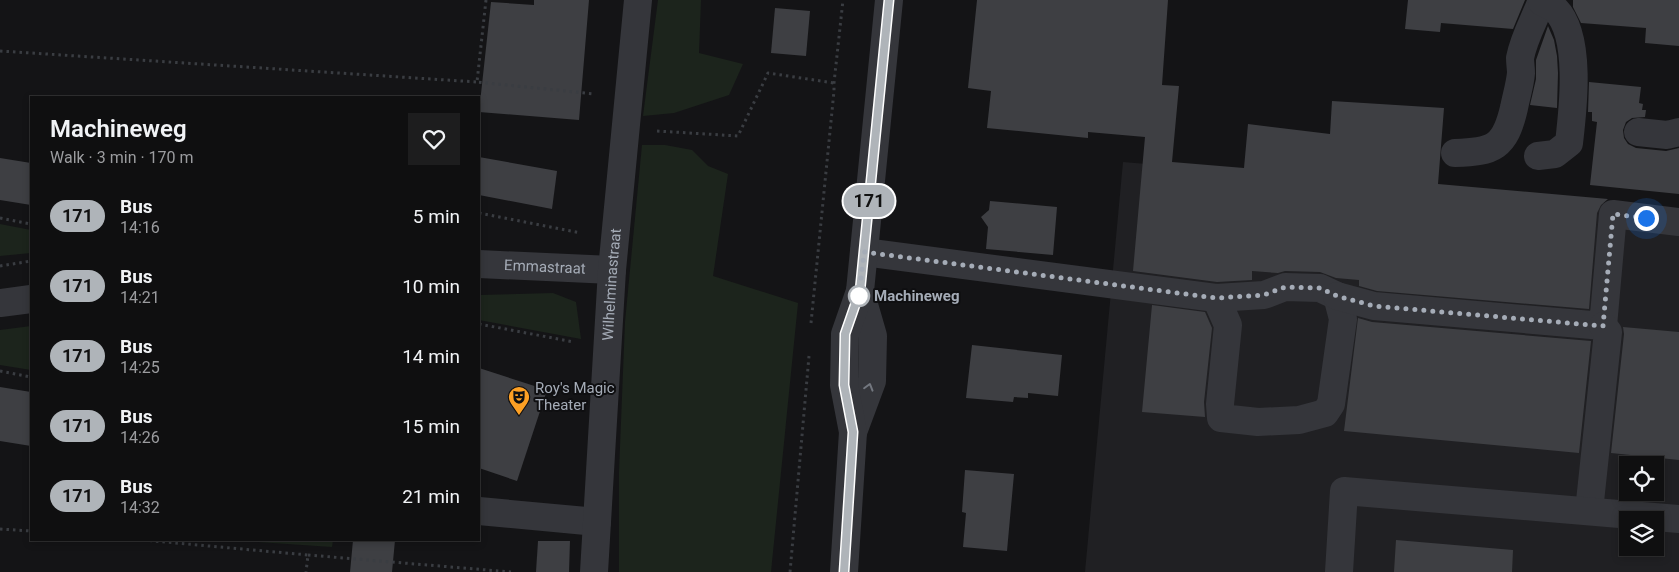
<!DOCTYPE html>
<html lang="en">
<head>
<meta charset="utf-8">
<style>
  body { margin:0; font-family:Roboto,sans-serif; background:#1d1d1e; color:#f1f3f6; height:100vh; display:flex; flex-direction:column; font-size:19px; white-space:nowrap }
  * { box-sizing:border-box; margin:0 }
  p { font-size:16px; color:#9b9c9f }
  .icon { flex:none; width:28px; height:28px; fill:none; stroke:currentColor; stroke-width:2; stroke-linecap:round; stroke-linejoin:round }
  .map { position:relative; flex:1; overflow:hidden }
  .panel { position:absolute; left:30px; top:96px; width:450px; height:445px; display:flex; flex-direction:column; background:#0f0f10; border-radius:0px; box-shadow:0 2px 8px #0003,0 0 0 1px #2f2f30 }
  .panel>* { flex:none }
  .badge { padding:0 10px; border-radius:16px; font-size:18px; line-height:32px }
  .controls { position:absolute; left:1619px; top:456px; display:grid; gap:10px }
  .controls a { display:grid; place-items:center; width:45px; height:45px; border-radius:0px; background:#0f0f10; box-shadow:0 2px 8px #0003,0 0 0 1px #2f2f30; font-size:25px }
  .you { position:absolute; width:25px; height:25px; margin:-12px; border:4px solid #fff; border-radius:50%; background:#1a73e8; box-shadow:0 0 0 8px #1a73e833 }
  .map>.badge { position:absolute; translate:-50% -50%; box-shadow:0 0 0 2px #fff }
  .round { display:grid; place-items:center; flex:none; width:52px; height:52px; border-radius:0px; background:#1d1d1e }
  .head { display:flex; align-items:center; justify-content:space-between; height:85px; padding:0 20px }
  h1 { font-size:24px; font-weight:600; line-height:38px }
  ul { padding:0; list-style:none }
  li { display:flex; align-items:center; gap:15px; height:70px; padding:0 20px }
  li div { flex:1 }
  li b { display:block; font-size:19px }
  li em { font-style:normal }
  li .badge { min-width:55px; font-weight:700; text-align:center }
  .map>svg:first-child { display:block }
  .built { fill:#202023; fill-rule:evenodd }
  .green { fill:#1c241c }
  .building { fill:#3e3f43 }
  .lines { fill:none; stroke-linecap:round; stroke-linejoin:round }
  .path { stroke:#3a3d42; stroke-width:3; stroke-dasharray:2.5 4; stroke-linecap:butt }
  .minor { stroke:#35363b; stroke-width:28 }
  .oneway { stroke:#73777f }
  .line-casing { stroke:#fff; stroke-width:11 }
  .line { stroke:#afb4b9; stroke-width:8 }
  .walk { stroke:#a5acb7; stroke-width:5; stroke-dasharray:0 9 }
  .stop-dot { fill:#fff; stroke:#afb4b9; stroke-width:2.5 }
  .labels { text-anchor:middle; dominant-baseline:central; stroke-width:4; stroke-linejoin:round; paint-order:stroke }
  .street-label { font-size:15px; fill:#a5acb7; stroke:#0f0f11 }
  .stop-label { font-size:15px; font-weight:bold; fill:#a5acb7; stroke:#0f0f11; text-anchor:start }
  .poi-label { font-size:15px; fill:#a5acb7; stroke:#0f0f11; text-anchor:start }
</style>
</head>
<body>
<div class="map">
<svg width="1679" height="572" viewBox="0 0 1679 572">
  <rect width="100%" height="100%" fill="#141416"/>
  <path class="built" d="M1123,162L1679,209V572H1085ZM1628,465H1655V492H1628ZM1628,520H1655V548H1628Z"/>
  <g class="green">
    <polygon points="658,0 701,0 699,53 743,64 729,95 674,113 643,116"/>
    <polygon points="642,145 665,145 692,150 708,166 728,174 713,276 798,303 771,572 619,572 619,472 625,322"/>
    <polygon points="0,224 31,230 31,253 0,256"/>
    <polygon points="553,293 576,302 581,339 479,320 479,295"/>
    <polygon points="31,326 31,370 0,365 0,330"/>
    <polygon points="227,540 333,540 332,547"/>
  </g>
  <g class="building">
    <polygon points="534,0 589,0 579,120 479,112 491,2 534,5"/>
    <polygon points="977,0 1168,0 1162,85 1179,86 1172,162 1244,168 1248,124 1330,134 1332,101 1444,108 1438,184 1608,199 1601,205 1597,213 1589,309 1377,291 1359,286 1359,280 1336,278 1320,272 1285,271 1278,273 1252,271 1252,280 1217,282 1133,271 1145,137 1088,132 1088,138 987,128 991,91 968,88"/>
    <polygon points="1408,0 1525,0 1513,29 1441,23 1440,32 1405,29"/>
    <polygon points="1573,0 1679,0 1679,46 1645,43 1646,28 1581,23 1573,7"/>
    <polygon points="775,8 810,11 806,56 771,53"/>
    <polygon points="1548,26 1554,40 1557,56 1558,73 1557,108 1530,105 1536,79 1536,60"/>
    <polygon points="1589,82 1641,87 1639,103 1643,104 1642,110 1646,110 1645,117 1632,118 1626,122 1623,130 1624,138 1628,144 1636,148 1666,151 1679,148 1679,194 1590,185 1597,122 1592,121 1592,112 1588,112"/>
    <polygon points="479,157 557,171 552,209 479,195"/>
    <polygon points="0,158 31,163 31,205 0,200"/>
    <polygon points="990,201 1057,207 1053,255 986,249 988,227 981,217 989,210"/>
    <polygon points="1152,305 1205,312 1212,328 1204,402 1205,417 1142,412"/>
    <polygon points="1358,318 1372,322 1591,341 1579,453 1344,431"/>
    <polygon points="1623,327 1679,332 1679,460 1611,453 1624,334"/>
    <polygon points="972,345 1062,355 1058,396 1028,393 1028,398 1014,397 1013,402 966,398"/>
    <polygon points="479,368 547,390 517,481 479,468"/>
    <polygon points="0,387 31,392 31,446 0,441"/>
    <polygon points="965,470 1014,474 1007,551 963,547 966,513 962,512"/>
    <polygon points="353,540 395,540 392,572 350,572"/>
    <polygon points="1396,540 1513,550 1512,572 1394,572"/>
    <polygon points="538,541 570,541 569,572 536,572"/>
  </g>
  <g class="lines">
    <g class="path">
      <polyline points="486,0 477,82 595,94"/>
      <polyline points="0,51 477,82"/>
      <polyline points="657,131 738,136 768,73 834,83"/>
      <polyline points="479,213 581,233"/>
      <polyline points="0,218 31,224"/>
      <polyline points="0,266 31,261"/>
      <polyline points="811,323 834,91 834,83 843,0"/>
      <polyline points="479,324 574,342"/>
      <polyline points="0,371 31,377"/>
      <polyline points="0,529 31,531"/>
      <polyline points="143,540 308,555 306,572"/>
      <polyline points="308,555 511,572"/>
      <polyline points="790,572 809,356"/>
    </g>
    <g class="minor">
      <polyline points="1638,132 1667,135 1679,132"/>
      <path d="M1455,153C1494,152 1505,147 1514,108C1516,97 1520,85 1521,73C1521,68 1520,63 1520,58C1524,37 1535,19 1542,0"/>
      <path d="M1538,156L1555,154L1569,143C1573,109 1582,35 1555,9C1552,6 1546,4 1542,2"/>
      <polyline points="864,252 1216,298 1264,295 1285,287 1320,288 1337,296 1343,319 1331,404 1325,413 1299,420 1258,422 1221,418 1220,404 1228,325 1216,298"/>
      <path id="s1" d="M479,264L612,270"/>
      <polyline points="1337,296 1374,306 1603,326 1613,214 1679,222"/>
      <polyline points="0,303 31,299"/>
      <polyline points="853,432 872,381 873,336 860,291"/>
      <polyline points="479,511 597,522"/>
      <polyline points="1589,511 1608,332 1603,326"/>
      <path id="s2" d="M594,572L612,270L638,0"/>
      <polyline points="844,572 853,432 844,385 845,334 860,291 889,0"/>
      <polyline points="1339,572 1344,491 1679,519"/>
    </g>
  </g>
  <defs><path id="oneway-chevron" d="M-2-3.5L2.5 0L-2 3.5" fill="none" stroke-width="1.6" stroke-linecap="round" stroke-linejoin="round" transform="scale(1.25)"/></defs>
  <use class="oneway" href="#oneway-chevron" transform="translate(869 387) rotate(-74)"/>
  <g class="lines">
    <g class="line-casing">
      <polyline id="line" points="844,572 853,432 844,385 845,334 860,291 889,0"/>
    </g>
    <use href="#line" class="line"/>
    <polyline class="walk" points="859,296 864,252 1216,298 1264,295 1285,287 1320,288 1337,296 1374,306 1603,326 1613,214 1646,218"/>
  </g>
  <defs>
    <g id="theatre-pin" transform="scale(1.125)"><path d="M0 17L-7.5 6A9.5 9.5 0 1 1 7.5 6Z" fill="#fda024" stroke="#0f0f11"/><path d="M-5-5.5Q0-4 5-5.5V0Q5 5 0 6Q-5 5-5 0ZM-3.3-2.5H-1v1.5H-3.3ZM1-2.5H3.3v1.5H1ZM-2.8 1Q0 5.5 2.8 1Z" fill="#111"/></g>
  </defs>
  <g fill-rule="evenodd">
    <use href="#theatre-pin" x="519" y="397"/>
  </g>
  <circle class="stop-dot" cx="859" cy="296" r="10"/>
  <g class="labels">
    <g class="street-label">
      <text stroke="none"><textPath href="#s1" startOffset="66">Emmastraat</textPath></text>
      <text stroke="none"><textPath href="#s2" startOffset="288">Wilhelminastraat</textPath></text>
    </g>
    <g class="stop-label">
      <text x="874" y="296">Machineweg</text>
    </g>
    <g class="poi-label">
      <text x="535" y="388">Roy's Magic<tspan x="535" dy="17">Theater</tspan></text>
    </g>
  </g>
</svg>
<div class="controls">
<a><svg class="icon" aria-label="locate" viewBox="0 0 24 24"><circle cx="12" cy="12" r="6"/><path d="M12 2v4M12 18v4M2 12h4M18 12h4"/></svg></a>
<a><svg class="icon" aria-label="layers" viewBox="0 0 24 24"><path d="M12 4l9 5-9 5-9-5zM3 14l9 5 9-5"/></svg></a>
</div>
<div class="you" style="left:1646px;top:218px"></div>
<b class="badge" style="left:869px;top:201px;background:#afb4b9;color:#111">171</b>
<section class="panel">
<div class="head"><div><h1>Machineweg</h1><p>Walk · 3 min · 170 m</p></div><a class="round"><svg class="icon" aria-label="heart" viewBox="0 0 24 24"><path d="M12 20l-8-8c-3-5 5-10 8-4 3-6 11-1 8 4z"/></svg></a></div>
<ul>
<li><span class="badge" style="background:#afb4b9;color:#111">171</span><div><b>Bus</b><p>14:16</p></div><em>5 min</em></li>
<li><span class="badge" style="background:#afb4b9;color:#111">171</span><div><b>Bus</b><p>14:21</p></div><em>10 min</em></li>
<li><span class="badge" style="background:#afb4b9;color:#111">171</span><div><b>Bus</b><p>14:25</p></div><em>14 min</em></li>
<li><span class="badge" style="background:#afb4b9;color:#111">171</span><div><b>Bus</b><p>14:26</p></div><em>15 min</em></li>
<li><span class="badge" style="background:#afb4b9;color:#111">171</span><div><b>Bus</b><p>14:32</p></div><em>21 min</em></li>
</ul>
</section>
</div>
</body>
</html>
